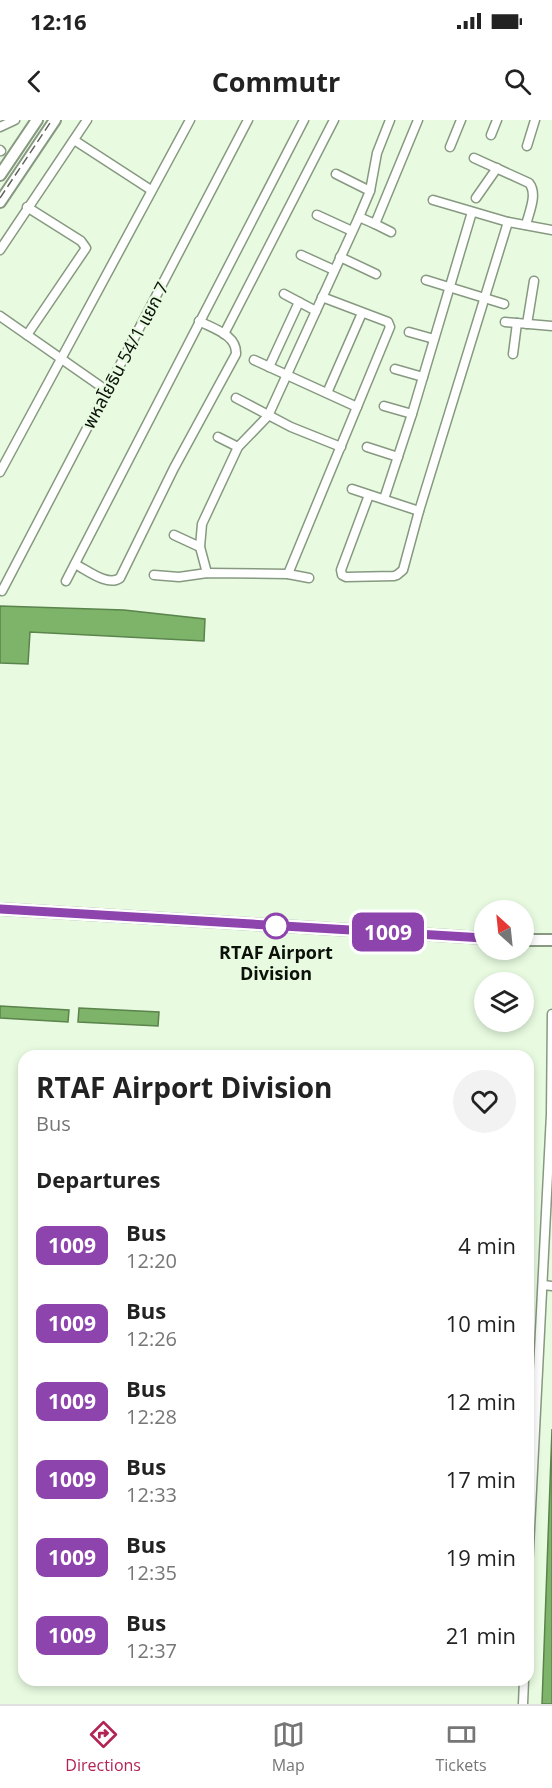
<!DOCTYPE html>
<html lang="en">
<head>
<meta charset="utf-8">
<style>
  body { margin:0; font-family:"Open Sans","Noto Sans Thai",sans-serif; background:#f2f2f2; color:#222; height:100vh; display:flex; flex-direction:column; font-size:22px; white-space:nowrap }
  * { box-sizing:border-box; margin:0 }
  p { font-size:20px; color:#767676 }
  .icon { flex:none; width:33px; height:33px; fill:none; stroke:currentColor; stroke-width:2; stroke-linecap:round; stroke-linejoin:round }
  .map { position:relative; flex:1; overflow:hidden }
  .side { position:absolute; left:18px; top:930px; width:516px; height:636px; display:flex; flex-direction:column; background:#fff; border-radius:18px; box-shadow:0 3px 9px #0003 }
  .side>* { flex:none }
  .badge { padding:0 12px; border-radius:9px; font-size:21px; line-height:39px }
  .needle { width:39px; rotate:333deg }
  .controls { position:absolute; left:474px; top:780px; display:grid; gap:12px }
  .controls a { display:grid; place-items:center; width:60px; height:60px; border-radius:50%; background:#fff; box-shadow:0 3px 9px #0003; font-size:30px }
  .map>.badge { position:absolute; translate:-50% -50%; box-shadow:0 0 0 3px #fff }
  h2 { padding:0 18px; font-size:22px; line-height:54px }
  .round { display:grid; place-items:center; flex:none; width:63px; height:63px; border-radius:32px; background:#f2f2f2 }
  .overview { display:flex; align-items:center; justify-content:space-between; height:102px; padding:0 18px }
  h1 { font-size:28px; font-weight:700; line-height:45px }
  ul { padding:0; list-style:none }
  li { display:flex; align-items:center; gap:18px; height:78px; padding:0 18px }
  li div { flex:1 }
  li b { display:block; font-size:22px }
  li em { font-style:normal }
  li .badge { min-width:66px; font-weight:700; text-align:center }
  .status { display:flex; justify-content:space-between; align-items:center; height:42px; padding:0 30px; background:#fff; direction:ltr }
  .status svg { height:16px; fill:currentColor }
  header { display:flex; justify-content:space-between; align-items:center; height:78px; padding:0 18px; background:#fff; font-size:27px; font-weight:700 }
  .menu { display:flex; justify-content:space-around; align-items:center; height:84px; border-top:2px solid #e0e0e0; background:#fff; font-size:16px; color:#767676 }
  .menu a { display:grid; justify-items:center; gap:3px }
  .menu .on { color:#b32455 }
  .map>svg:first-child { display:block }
  .water { fill:#7db469; stroke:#5b834c; stroke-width:1.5 }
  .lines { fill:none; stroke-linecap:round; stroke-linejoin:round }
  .minor-casing { stroke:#879981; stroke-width:11 }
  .major-casing { stroke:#879981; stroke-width:14 }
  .minor { stroke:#fff; stroke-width:8 }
  .major { stroke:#fff; stroke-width:10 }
  .rail { stroke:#5c6658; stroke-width:1.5; stroke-dasharray:9 4.5; stroke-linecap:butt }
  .line-casing { stroke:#fff; stroke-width:14 }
  .line { stroke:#8e44ad; stroke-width:9 }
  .stop-dot { fill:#fff; stroke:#8e44ad; stroke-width:3 }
  .labels { text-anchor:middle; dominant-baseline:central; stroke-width:5; stroke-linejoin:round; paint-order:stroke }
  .street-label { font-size:18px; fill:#0c120a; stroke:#e8fbe1 }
  .stop-label { font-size:18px; font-weight:bold; fill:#0c120a; stroke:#e8fbe1 }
</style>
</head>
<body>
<div class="status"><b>12:16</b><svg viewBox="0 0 49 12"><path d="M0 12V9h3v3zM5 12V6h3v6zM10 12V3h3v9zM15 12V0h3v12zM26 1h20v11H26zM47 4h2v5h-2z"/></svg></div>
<header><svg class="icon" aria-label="back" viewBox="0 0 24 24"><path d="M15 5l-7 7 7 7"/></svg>Commutr<svg class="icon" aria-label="search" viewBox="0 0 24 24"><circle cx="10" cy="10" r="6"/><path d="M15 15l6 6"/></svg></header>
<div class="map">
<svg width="552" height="1584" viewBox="0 0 552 1584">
  <rect width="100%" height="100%" fill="#e8fbe1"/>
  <g class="water">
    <polygon points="0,486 124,490 205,499 204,521 30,512 28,544 0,543"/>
    <polygon points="0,886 69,890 68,902 0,898"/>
    <polygon points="79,888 159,892 158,906 78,902"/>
    <polygon points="552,1309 552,1584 542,1584"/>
  </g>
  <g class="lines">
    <g class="minor-casing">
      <g id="minor">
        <polyline points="0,7 15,0"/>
        <polyline points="491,15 497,0"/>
        <polyline points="74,20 151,70"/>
        <polyline points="527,26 535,0"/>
        <polyline points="450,27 461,0"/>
        <polyline points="0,30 1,31"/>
        <path d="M474,38L529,63C538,74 529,92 526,105"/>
        <polyline points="336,54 370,71"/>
        <polyline points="476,78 497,48"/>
        <polyline points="433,80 508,102 552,110"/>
        <polyline points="317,95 352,111"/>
        <polyline points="359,97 375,104 418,0"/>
        <polyline points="375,104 391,112"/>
        <polyline points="0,130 87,0"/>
        <polyline points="301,135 334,150"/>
        <polyline points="340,137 376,154"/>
        <polyline points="426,160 504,184"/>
        <polyline points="284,174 316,191"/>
        <polyline points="0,196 106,270"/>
        <polyline points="505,202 552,206"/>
        <polyline points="527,204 534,161"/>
        <polyline points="409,212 434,219"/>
        <polyline points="224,214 334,0"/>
        <polyline points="27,215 86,128 81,121 27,87"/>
        <polyline points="513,234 517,203"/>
        <polyline points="254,240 357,287"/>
        <polyline points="269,247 299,182"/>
        <polyline points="395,249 423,257"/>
        <polyline points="327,273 362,193"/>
        <polyline points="236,278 291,307 341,327"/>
        <polyline points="384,286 412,294"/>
        <polyline points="218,317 238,327"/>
        <polyline points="367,327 398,337"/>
        <polyline points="0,352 190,0"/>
        <polyline points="352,369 419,391"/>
        <polyline points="369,375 341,450 342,455 346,457 394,456 397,455 403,450 419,391 508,102"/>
        <polyline points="384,379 412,294 472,92"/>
        <polyline points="174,415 200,427"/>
        <path d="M75,444C87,450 108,467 120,458L174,348L236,234C237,215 214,209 199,201"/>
        <polyline points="207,453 200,427 202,404 238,327 268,296 359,97 370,71 377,33 390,0"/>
        <polyline points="288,454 390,207 388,202 322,177"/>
        <polyline points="154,455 179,457 207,453 288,454 309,458"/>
        <polyline points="66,461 304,0"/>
        <polyline points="2,471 248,0"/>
        <polyline points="543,1165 552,1166"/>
        <polyline points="528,1448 551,994 552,894"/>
        <polyline points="523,1584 524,1560"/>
      </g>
    </g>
    <g class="major-casing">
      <g id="major">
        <polyline points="0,55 37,0"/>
        <polyline points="0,82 55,0"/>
        <polyline points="0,789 484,818"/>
        <polyline points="524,820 552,820"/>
      </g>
    </g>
    <use href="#minor" class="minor"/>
    <use href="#major" class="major"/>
    <polyline class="rail" points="0,78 52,0"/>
  </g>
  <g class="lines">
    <g class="line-casing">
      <polyline id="line" points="0,789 484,818"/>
    </g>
    <use href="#line" class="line"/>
  </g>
  <circle class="stop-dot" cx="276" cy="806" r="12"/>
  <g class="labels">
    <g class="street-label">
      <text transform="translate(125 235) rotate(-62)">พหลโยธิน 54/1 แยก 7</text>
    </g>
    <g class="stop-label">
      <text x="276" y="832">RTAF Airport<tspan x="276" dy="21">Division</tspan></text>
    </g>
  </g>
</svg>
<div class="controls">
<a><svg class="needle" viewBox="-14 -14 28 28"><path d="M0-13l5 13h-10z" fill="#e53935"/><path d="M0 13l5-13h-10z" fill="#767676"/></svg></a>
<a><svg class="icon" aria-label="layers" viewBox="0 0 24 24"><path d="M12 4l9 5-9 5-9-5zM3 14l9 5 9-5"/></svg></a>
</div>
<b class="badge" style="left:388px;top:812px;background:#8e44ad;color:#fff">1009</b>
<section class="side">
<div class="overview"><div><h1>RTAF Airport Division</h1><p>Bus</p></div><a class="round"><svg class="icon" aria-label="heart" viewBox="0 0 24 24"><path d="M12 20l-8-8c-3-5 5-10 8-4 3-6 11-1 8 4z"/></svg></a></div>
<h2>Departures</h2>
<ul>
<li><span class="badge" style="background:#8e44ad;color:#fff">1009</span><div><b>Bus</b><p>12:20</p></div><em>4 min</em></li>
<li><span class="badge" style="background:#8e44ad;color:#fff">1009</span><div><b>Bus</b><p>12:26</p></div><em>10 min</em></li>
<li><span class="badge" style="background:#8e44ad;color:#fff">1009</span><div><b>Bus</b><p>12:28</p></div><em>12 min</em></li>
<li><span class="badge" style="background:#8e44ad;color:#fff">1009</span><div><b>Bus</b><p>12:33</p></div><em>17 min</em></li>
<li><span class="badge" style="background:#8e44ad;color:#fff">1009</span><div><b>Bus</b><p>12:35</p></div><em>19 min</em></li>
<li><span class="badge" style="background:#8e44ad;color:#fff">1009</span><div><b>Bus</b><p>12:37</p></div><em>21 min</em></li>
</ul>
</section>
</div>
<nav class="menu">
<a class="on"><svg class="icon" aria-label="directions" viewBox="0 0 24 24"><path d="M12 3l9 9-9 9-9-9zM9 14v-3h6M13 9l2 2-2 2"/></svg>Directions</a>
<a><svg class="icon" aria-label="map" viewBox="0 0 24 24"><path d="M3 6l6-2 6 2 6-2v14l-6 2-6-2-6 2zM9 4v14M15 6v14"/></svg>Map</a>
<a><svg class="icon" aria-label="tickets" viewBox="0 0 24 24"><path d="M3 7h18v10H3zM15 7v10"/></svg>Tickets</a>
</nav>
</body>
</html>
